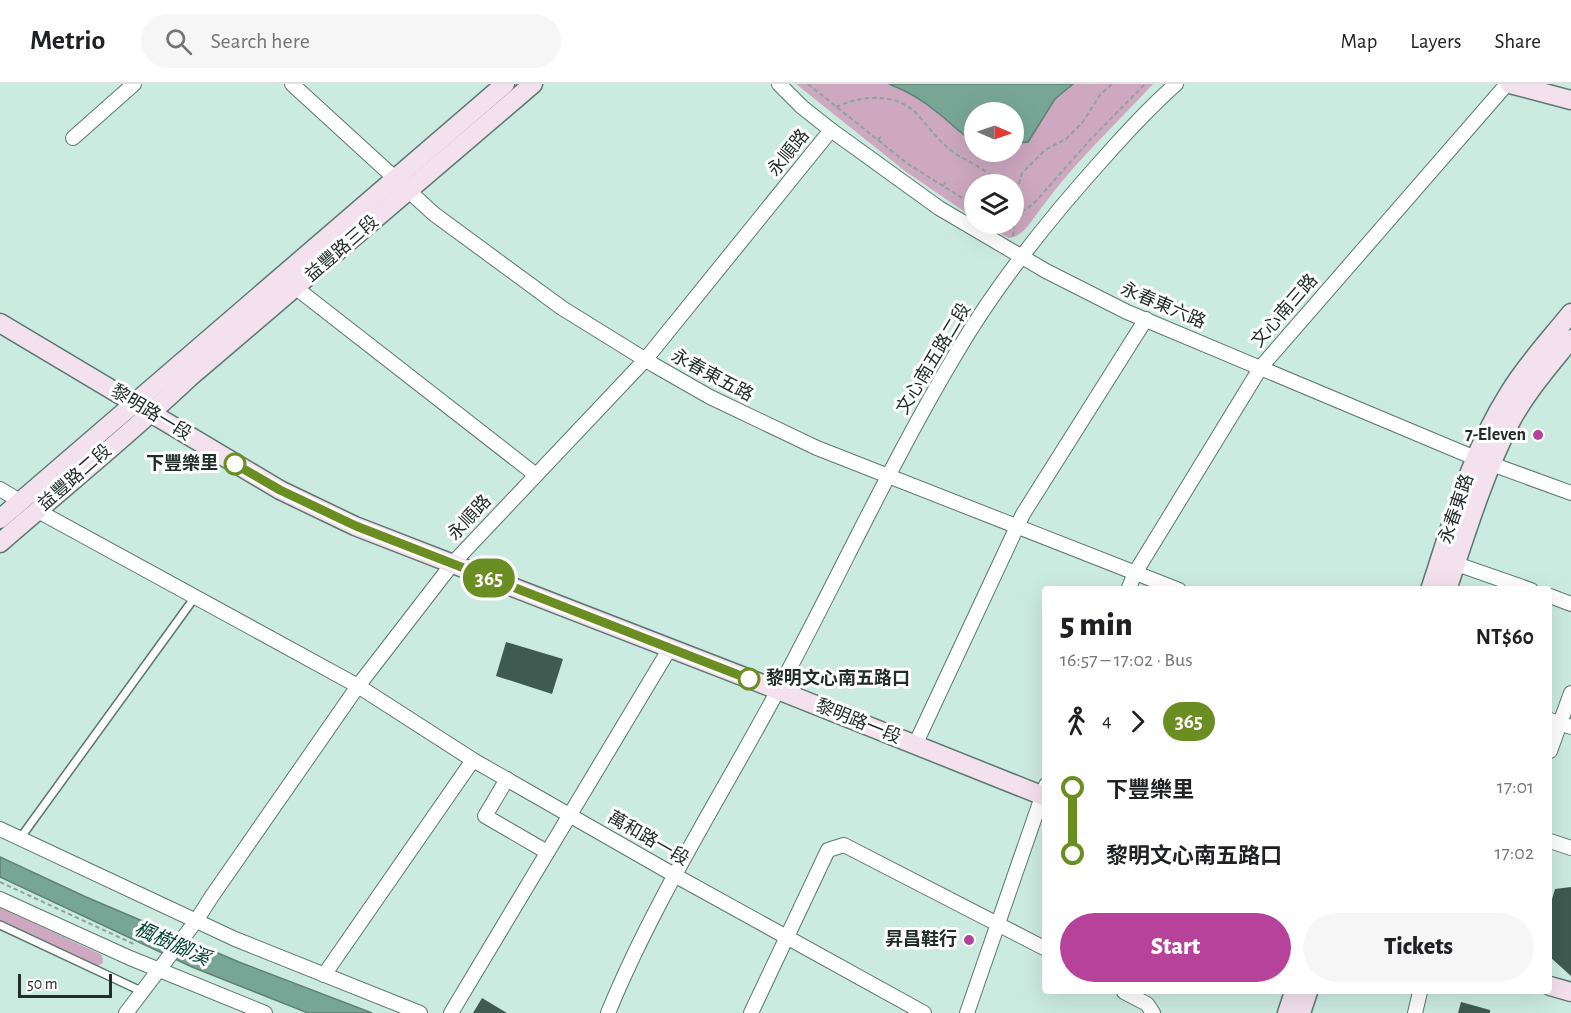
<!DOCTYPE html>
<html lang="en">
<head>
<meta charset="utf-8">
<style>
  body { margin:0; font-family:"Alegreya Sans","Noto Sans TC",sans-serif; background:#f6f6f6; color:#202124; height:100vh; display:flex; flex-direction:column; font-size:22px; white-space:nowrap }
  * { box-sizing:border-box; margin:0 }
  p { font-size:20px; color:#757577 }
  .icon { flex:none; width:33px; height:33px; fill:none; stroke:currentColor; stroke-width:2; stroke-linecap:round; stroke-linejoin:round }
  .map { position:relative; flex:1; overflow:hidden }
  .side { position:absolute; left:1042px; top:502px; width:510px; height:408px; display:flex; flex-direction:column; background:#fff; border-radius:6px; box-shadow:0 6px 24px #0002 }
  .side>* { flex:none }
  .badge { padding:0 12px; border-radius:20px; font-size:21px; line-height:39px }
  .needle { width:39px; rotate:92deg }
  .tools { position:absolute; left:964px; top:18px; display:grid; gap:12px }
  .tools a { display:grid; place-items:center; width:60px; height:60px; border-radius:50%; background:#fff; box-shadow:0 6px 24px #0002; font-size:30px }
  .scale { position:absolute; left:18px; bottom:15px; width:94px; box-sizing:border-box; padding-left:6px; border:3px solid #212d29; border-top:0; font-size:16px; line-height:21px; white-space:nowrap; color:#212d29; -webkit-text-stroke:4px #fff; paint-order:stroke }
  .map>.badge { position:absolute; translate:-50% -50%; box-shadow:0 0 0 3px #fff }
  .legs { display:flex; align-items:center; gap:9px; height:66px; padding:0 18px; font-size:20px }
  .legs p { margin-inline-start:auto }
  .summary { display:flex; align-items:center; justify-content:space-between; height:102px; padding:0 18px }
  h1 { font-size:33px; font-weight:800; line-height:45px }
  .button { display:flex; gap:12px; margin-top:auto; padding:12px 18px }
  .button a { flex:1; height:69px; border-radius:36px; background:#b7429a; color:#fff; font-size:24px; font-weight:800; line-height:69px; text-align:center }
  .button a+a { background:#f6f6f6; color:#202124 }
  ul { padding:0 18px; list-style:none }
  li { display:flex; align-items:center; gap:21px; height:66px; font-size:22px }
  li i { display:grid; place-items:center; width:9px; height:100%; margin:0 8px; background:currentColor }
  li i::after { content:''; width:15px; height:15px; margin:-8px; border:4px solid; border-radius:50%; background:#fff }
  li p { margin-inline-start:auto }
  li:first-child i { background:linear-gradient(#0000 50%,currentColor 0) }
  li:last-child i { background:linear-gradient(currentColor 50%,#0000 0) }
  header { display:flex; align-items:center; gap:36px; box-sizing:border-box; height:84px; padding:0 30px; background:#fff; border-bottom:2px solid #e0e0e0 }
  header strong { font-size:28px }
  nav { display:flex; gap:33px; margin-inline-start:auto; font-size:21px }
  .search { width:420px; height:54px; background:#f6f6f6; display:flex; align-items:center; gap:15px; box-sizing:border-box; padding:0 21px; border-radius:33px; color:#757577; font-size:22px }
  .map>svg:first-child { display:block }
  .green { fill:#cda8c0; fill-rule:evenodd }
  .water { fill:#78a696; stroke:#5e8275; stroke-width:1.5 }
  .building { fill:#3f5a51 }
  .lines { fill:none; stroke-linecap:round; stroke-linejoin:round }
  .lane-casing { stroke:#5b786e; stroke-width:10 }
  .street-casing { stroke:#5b786e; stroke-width:16 }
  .secondary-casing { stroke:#5b786e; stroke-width:21 }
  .path { stroke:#8ca49b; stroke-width:2; stroke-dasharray:4.5 3; stroke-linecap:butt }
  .lane { stroke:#fff; stroke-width:7 }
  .street { stroke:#fff; stroke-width:14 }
  .secondary { stroke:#f3e1ed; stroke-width:18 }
  .line-1-casing { stroke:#fff; stroke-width:14 }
  .line-1 { stroke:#6b8e23; stroke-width:9 }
  .poi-dot { fill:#b7429a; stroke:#fff; stroke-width:2 }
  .stop-1-dot { fill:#fff; stroke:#6b8e23; stroke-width:3 }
  .labels { text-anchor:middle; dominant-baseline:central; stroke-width:6; stroke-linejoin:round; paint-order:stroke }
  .street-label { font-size:18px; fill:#212d29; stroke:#fff }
  .poi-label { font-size:18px; font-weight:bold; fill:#212d29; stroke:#fff; text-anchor:end }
  .stop-label { font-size:18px; font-weight:bold; fill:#212d29; stroke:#fff; text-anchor:end }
  .water-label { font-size:20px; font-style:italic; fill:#004334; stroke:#fff }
</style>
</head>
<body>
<header>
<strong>Metrio</strong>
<div class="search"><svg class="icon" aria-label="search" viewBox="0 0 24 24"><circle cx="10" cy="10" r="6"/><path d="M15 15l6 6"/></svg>Search here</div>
<nav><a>Map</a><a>Layers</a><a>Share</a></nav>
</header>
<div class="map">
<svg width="1571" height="929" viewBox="0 0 1571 929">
  <rect width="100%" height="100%" fill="#ccebe0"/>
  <g class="green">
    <path d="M796,0H1153C1116,40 1074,79 1042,123C1033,134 1024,153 1009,154L983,140H1014V100H975V135L905,87ZM975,28H1014V68H975Z"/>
    <polygon points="0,823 102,871 103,879 98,882 43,859 0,837"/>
  </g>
  <g class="water">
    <path d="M889,0H1073L1055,15L1028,58L1020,59L1021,54H1014V28H975V59C961,50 951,39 938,29C923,16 907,7 889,0Z"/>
    <polygon points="0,773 86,813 239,878 372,929 308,929 192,883 0,793"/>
  </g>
  <g class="building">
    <polygon points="506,558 563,575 552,610 496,592"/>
    <polygon points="1571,803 1571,892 1550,873 1550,822 1555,805"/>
    <polygon points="482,914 507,929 473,929"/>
    <polygon points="1461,918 1490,926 1490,929 1458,929"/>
  </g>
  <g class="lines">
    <g class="lane-casing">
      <g id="lane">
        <polyline points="21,753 195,513"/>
        <polyline points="0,841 141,907"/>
      </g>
    </g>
    <g class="street-casing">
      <g id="street">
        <polyline points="292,0 434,130 562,224 654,281 710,313 817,364 1179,506"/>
        <polyline points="779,0 802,23 831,46 939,124 1046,187 1127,228 1475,374 1571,409"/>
        <polyline points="73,54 134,0"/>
        <polyline points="296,204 536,391"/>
        <polyline points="0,405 20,417"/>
        <polyline points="38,427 358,602 473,676 676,792 924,929"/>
        <polyline points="1448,477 1531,506"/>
        <polyline points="1128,506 1135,489 1261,283 1507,0"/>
        <polyline points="1550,512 1571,520"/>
        <polyline points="1550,636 1571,643"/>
        <polyline points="915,661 1023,430 1146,235"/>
        <polyline points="1550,667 1571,609"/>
        <polyline points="507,695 485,732 547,768"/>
        <polyline points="0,745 235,855 420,929"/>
        <polyline points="1550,757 1571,764"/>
        <polyline points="0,815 130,874 265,929"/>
        <polyline points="324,891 473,676"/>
        <polyline points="1124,908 1147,920 1153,929"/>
        <polyline points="126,929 196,837 212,812 358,602 453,479 645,276 831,46"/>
        <polyline points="451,929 670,564"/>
        <path d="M608,929C654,817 720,714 777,608C838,495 891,378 957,268C998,198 1049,135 1103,75C1126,49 1150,23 1176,0"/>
        <polyline points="751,929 828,766 844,761 1046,865"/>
        <polyline points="967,929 1046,701"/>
        <polyline points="1415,929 1420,908"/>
      </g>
    </g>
    <g class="secondary-casing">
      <g id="secondary">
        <polyline points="1510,0 1571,16"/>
        <polyline points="0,239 280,406 355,442 778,606 1046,713"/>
        <polyline points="0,435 505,0"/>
        <path d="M0,459C63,404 129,351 190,293L533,0"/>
        <path d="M1430,506C1452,439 1471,369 1509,309C1526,281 1550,255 1571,229"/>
        <path d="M1447,506C1466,449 1484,390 1511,337C1527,307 1550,281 1571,255"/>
        <polyline points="1550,902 1571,908"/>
        <polyline points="1287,929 1294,908"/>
        <polyline points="1301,929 1308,908"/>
      </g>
    </g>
    <g class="path">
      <polyline points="808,0 908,80 975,122"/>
      <path d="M836,23C862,11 897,8 918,31C930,45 939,57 953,68C969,79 987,84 998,100"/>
      <polyline points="878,56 883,50"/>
      <polyline points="943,102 947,96"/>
      <polyline points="1014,129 1027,125 1036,117 1090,56 1145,0"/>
      <polyline points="1013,152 1018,103 1022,89 1045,66 1066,55 1082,39 1100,11 1112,0"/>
      <polyline points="0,798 136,861"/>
      <polyline points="1523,908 1530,910 1531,908"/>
    </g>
    <use href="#lane" class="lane"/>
    <use href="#street" class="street"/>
    <use href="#secondary" class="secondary"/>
  </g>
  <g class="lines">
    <g class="line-1-casing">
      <polyline id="line-1" points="235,380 280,406 356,442 749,595"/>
    </g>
    <use href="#line-1" class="line-1"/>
  </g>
  <g class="poi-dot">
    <circle cx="1538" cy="351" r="6"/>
    <circle cx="969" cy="856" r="6"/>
  </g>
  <g class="stop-1-dot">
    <circle cx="235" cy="380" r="10"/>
    <circle cx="749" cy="595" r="10"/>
  </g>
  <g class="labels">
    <g class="street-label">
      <text transform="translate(789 69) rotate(-51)">永順路</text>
      <text transform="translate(342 165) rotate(-41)">益豐路三段</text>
      <text transform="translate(1163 222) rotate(23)">永春東六路</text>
      <text transform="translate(1285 227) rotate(-49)">文心南三路</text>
      <text transform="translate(934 275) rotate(-59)">文心南五路二段</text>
      <text transform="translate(712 292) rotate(28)">永春東五路</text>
      <text transform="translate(151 329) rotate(31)">黎明路一段</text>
      <text transform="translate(75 394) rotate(-41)">益豐路二段</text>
      <text transform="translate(1457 425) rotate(-71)">永春東路</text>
      <text transform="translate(470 434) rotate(-47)">永順路</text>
      <text transform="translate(858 638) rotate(22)">黎明路一段</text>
      <text transform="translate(648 755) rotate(30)">萬和路一段</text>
    </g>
    <g class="poi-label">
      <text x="1526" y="351">7-Eleven</text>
      <text x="957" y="856">昇昌鞋行</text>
    </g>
    <g class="stop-label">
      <text x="218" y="380">下豐樂里</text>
      <text x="766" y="595" text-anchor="start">黎明文心南五路口</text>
    </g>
    <g class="water-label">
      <text transform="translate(172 860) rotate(24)">楓樹腳溪</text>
    </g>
  </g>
</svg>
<div class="tools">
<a><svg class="needle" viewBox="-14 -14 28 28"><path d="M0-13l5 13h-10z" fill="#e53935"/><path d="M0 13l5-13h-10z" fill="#757577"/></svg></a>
<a><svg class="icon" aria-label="layers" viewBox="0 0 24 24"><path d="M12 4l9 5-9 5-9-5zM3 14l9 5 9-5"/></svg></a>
</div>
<div class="scale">50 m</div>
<b class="badge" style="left:489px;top:494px;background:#6b8e23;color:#fff">365</b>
<section class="side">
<div class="summary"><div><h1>5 min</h1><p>16:57 – 17:02 · Bus</p></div><b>NT$60</b></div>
<div class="legs"><svg class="icon" aria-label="walk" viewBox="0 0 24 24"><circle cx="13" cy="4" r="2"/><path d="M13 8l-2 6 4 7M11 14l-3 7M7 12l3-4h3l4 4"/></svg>4<svg class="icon" aria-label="forward" viewBox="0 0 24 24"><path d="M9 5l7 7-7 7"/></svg><b class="badge" style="background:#6b8e23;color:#fff">365</b></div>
<ul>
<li><i style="color:#6b8e23"></i><b>下豐樂里</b><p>17:01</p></li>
<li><i style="color:#6b8e23"></i><b>黎明文心南五路口</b><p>17:02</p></li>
</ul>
<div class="button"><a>Start</a><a>Tickets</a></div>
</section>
</div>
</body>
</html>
